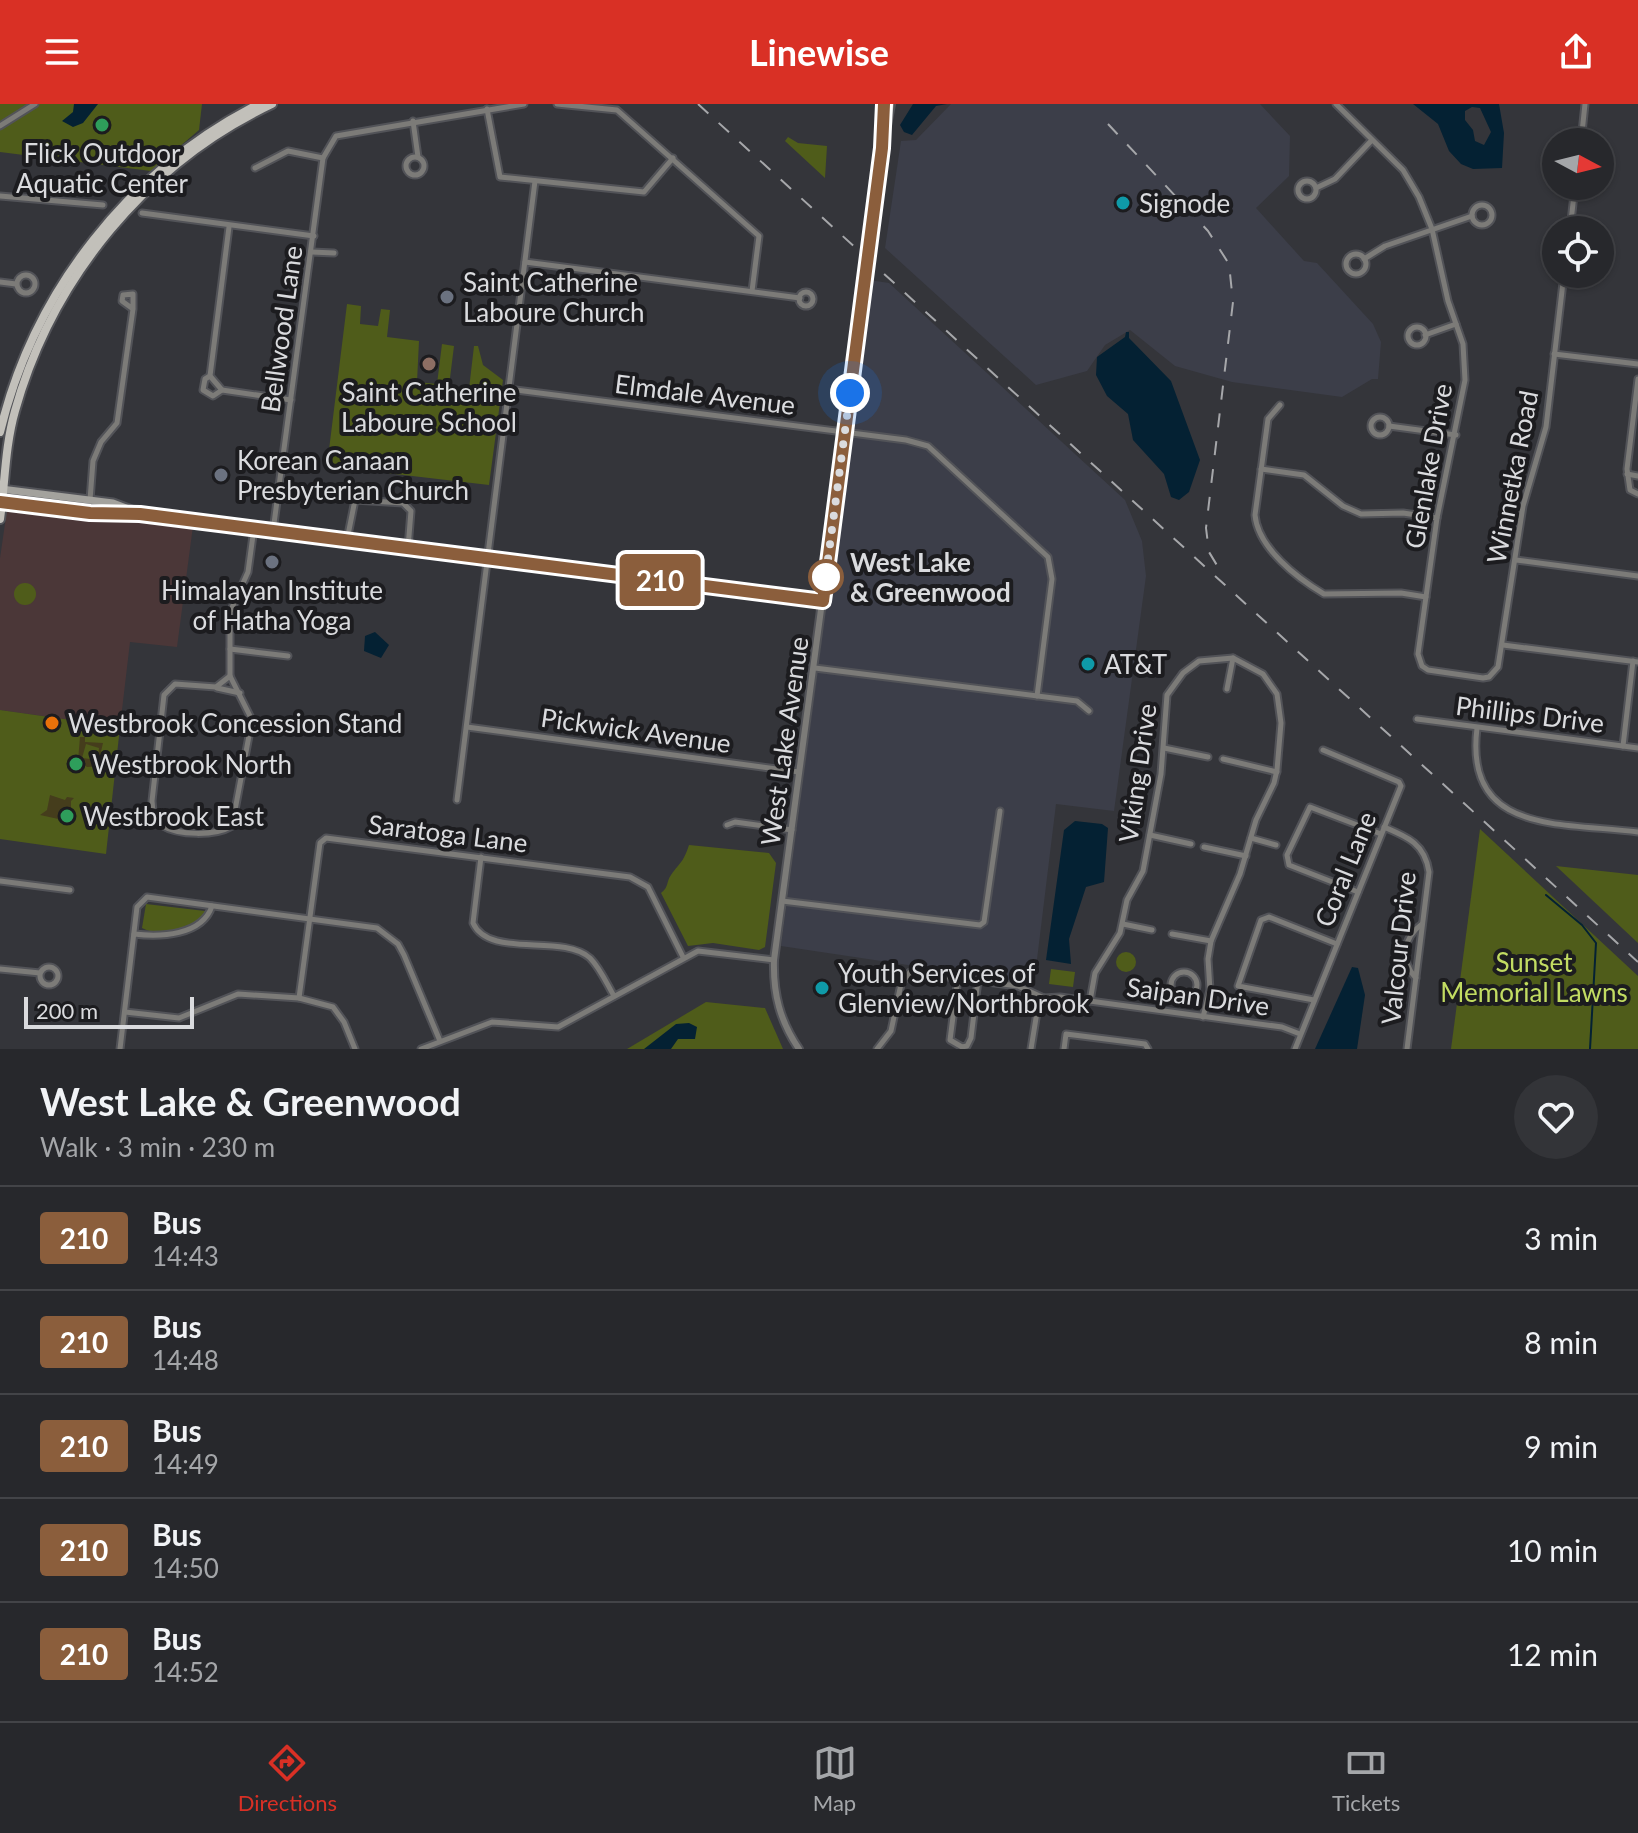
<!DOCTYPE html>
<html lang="en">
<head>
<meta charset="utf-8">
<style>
  body { margin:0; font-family:Lato,sans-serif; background:#333438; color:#f1f3f6; height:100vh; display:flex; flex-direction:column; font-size:30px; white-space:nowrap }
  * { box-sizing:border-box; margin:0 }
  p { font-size:26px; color:#a4a6a9 }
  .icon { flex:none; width:44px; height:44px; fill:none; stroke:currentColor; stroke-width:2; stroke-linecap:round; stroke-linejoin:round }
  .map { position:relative; height:945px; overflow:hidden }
  .sheet { display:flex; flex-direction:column; background:#27282c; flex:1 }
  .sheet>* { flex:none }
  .badge { padding:0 16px; border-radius:6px; font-size:28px; line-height:52px }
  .needle { width:52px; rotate:97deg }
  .controls { position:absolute; left:1542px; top:24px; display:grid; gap:16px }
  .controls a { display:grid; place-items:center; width:72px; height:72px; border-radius:50%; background:#27282c; box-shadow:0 2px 6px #0004,0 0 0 2px #434448; font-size:40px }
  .scale { position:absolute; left:24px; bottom:20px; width:170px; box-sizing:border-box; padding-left:8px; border:4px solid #dadbde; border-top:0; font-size:22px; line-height:28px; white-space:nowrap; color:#dadbde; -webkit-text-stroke:6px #1c1c1f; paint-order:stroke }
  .you { position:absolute; width:40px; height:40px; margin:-20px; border:6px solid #fff; border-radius:50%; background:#1a73e8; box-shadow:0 0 0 12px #1a73e833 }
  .map>.badge { position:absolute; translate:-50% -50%; box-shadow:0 0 0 4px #fff }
  .round { display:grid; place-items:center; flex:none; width:84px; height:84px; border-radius:42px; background:#333438 }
  .headline { display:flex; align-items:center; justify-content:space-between; height:136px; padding:0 40px }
  h1 { font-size:38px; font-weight:700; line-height:60px }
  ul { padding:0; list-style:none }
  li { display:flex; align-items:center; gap:24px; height:104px; padding:0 40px; border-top:2px solid #434448 }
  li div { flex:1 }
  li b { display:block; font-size:30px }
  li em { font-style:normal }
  li .badge { min-width:88px; font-weight:700; text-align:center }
  header { display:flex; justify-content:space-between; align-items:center; height:104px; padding:0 40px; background:#d93025; color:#fff; font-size:36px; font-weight:700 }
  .menu { display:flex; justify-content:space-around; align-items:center; height:112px; border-top:2px solid #434448; background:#27282c; font-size:22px; color:#a4a6a9 }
  .menu a { display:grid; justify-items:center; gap:4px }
  .menu .current { color:#d93025 }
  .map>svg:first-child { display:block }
  .built { fill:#3c3e49 }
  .education { fill:#4b3738 }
  .green { fill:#4f5c1a }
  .sand { fill:#453d1c; fill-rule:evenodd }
  .water { fill:#042133; fill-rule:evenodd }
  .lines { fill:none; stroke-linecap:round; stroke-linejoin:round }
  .stream { stroke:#042133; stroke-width:2 }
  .minor-casing { stroke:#525358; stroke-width:9 }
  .tertiary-casing { stroke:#525358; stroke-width:10 }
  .secondary-casing { stroke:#525358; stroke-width:11 }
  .primary-casing { stroke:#525358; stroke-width:12 }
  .minor { stroke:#7c7b78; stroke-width:5 }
  .tertiary { stroke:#7c7b78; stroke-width:6 }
  .secondary { stroke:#a3a29d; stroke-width:7 }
  .primary { stroke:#c2c0ba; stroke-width:8 }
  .rail { stroke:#a6a7aa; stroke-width:2; stroke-dasharray:14 14; stroke-linecap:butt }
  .line-casing { stroke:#fff; stroke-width:18 }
  .line { stroke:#8b5e3c; stroke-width:12 }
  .walk { stroke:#dadbde; stroke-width:8; stroke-dasharray:0 14.4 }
  .leisure-dot { fill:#2e9e5b; stroke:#1c1c1f; stroke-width:3 }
  .culture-dot { fill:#0f9aa8; stroke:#1c1c1f; stroke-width:3 }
  .worship-dot { fill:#6b7280; stroke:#1c1c1f; stroke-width:3 }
  .education-dot { fill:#8d6e63; stroke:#1c1c1f; stroke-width:3 }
  .stop-dot { fill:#fff; stroke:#8b5e3c; stroke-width:4 }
  .food-dot { fill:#e8710a; stroke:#1c1c1f; stroke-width:3 }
  .labels { text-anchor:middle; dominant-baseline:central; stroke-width:8; stroke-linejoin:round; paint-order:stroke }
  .poi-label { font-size:26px; fill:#dadbde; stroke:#1c1c1f; text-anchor:start }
  .street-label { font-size:26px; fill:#dadbde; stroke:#1c1c1f }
  .stop-label { font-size:26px; font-weight:bold; fill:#dadbde; stroke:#1c1c1f; text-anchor:start }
  .park-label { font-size:26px; fill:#c2dc62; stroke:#1c1c1f }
</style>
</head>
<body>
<header><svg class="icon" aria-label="menu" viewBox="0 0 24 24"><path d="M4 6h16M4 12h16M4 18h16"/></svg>Linewise<svg class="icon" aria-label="share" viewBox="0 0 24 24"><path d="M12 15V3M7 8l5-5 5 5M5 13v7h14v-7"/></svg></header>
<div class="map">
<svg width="1638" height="945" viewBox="0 0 1638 945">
  <rect width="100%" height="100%" fill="#34353a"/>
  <g class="built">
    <polygon points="951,0 1260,0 1290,32 1289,72 1256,104 1304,157 1317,159 1373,220 1381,238 1378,275 1372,275 1342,293 1232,278 1175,262 1130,226 1105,241 1087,267 1036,281 885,144 901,37 916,36"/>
    <polygon points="869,176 889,179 1125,396 1142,437 1146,472 1114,707 1056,700 1034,880 781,842"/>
  </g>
  <polygon class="education" points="7,406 193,422 177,543 130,538 120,623 0,606 0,454"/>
  <g class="green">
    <polygon points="0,0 202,0 199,26 151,67 0,48"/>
    <polygon points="788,33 798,39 827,42 825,74 785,37"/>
    <polygon points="347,200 361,202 360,220 378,222 381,205 390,206 387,233 419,237 417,278 437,280 442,240 454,242 449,282 469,285 474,242 478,242 483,261 503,276 489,381 327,362"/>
    <circle cx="25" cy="490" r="11"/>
    <polygon points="0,606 120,623 106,750 0,735"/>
    <polygon points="1480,725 1638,872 1638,945 1451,945"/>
    <path d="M689,741L769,749L776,759L765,843L759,846L713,839L688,842L661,789C669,783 666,778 671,771C681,757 683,759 689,741Z"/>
    <polygon points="1556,762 1638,771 1638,839"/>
    <path d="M146,800L205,807L207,811C192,825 161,835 142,824Z"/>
    <circle cx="1126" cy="858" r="10"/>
    <polygon points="1051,865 1075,868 1073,883 1049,880"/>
    <polygon points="706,898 765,904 783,945 627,945"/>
  </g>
  <g class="sand">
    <path d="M80,633H85V638L103,639L99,656L105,658L104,662L87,663L78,657ZM86,640L99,644L98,656L82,654Z"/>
    <polygon points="50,691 65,696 67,693 74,694 71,697 71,709 63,716 40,711 47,706"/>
  </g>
  <g class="water">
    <polygon points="74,0 98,0 83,19 73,23 62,17 73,8"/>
    <polygon points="913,0 947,0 936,2 912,31 904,28 900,21"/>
    <path d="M1413,0H1499L1504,29L1502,64L1473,65L1461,60L1449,47L1438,20ZM1472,3L1480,4L1491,28L1484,41L1475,37L1473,26L1465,16V7Z"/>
    <polygon points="1126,228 1129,228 1129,234 1171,277 1200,356 1189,388 1179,396 1171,393 1164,370 1133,336 1128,310 1107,292 1096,271 1097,253 1125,233"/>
    <polygon points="375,528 389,541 381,554 364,547 365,532"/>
    <polygon points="1075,717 1102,720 1108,724 1104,778 1086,783 1069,835 1071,860 1046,856 1064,726"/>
    <polygon points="1352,863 1358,864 1365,891 1357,945 1315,945"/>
    <polygon points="689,919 697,923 695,935 678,935 671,945 644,945 676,920"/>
  </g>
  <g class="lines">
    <polyline class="stream" points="1546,791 1582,821 1596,839 1590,945"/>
    <g class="minor-casing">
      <g id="minor">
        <polyline points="557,0 617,6 759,132 752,187"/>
        <polyline points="1336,0 1403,66 1419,93 1432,125 1448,197 1463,240 1465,276 1437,414 1418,550 1422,562 1428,566 1483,574 1489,573 1498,563 1523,402 1546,323 1564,170"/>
        <polyline points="487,5 500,73 644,88 673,54"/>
        <polyline points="413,17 418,53"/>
        <polyline points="0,22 35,0"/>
        <polyline points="1581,38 1585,0"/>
        <circle cx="415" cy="62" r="9"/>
        <polyline points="255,64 288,47 323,54"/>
        <circle cx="1307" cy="86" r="9"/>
        <polyline points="1316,84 1335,75 1372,36"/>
        <polyline points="0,92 103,101"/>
        <circle cx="1482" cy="111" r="10"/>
        <polyline points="142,109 314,132"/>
        <polyline points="229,123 210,272 222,286 291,296"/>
        <polyline points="1570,126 1575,82"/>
        <polyline points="312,148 334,149"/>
        <circle cx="1356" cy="160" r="10"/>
        <polyline points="1364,155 1385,142 1472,112"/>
        <polyline points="525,158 800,194"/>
        <circle cx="26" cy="180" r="9"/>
        <polyline points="0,178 16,180"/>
        <circle cx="806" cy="195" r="7"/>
        <circle cx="1417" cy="232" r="9"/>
        <polyline points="1425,231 1456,220"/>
        <polyline points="1554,250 1638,260"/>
        <polyline points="210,272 205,275 203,286 213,292 222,286"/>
        <polyline points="1638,275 1627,365 1630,386 1638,390"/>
        <polyline points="508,285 906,336 928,342 1048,453 1052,475 1037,592"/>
        <path d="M1280,301L1268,315L1255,411C1258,444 1297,474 1324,490L1401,489L1426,493"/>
        <circle cx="1380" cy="322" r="9"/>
        <polyline points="1389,322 1456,331"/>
        <polyline points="1261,365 1304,371 1343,402 1361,410 1403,409 1437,414"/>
        <polyline points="1627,370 1638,372"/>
        <polyline points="90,396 93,357 101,338 117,319 133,205 133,190 123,191 122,197 133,205"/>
        <polyline points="273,427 323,54 336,32 524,0"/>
        <polyline points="347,436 355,396 403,399 411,407 408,444"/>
        <polyline points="1516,456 1638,472"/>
        <polyline points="1503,541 1638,558"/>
        <polyline points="230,545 288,552"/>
        <polyline points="815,564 1077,597 1089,607"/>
        <path d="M230,572L252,616L232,722C215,732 179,732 161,721C152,716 153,705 152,697L164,591L175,580L216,583Z"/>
        <polyline points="230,572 230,508 248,468 254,424"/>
        <polyline points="217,584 240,589"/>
        <polyline points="1227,585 1233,554"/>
        <polyline points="1417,615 1638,644"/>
        <polyline points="467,623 799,668"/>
        <path d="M1477,624C1464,731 1561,718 1638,728"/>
        <polyline points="1623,642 1633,557"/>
        <polyline points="1164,644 1208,653"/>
        <polyline points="1223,655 1277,668"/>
        <polyline points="457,696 535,77"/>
        <polyline points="727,721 735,718 792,726"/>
        <path d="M1384,723C1408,733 1425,740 1429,768L1407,945"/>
        <polyline points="1150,731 1191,740"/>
        <polyline points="1251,734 1276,741"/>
        <polyline points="1204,743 1246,752"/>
        <path d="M481,753L473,819C489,855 562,829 590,854C600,864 607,880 614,892"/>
        <polyline points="0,777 70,786"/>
        <polyline points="1358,788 1289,761 1287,751 1310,703 1381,730"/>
        <polyline points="782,797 980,821 984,818 1000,707"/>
        <polyline points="1123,820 1152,826"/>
        <path d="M134,830C160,833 202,832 212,802"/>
        <polyline points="1172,830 1211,837"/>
        <circle cx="49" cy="872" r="9"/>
        <polyline points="0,865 40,869"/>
        <circle cx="1184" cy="881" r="13"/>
        <polyline points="958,874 950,936 962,943 967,942 971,934 978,876"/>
        <path d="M1416,874C1399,856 1403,834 1422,820"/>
        <polyline points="299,894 320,739 326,734 630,773 648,783 683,853"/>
        <polyline points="1044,894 1060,893 1282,923 1300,930"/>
        <polyline points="1314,896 1238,882 1261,816 1269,813 1337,840"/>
        <polyline points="1090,897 1095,869 1120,829 1127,796 1143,767 1161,670 1167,591 1183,569 1199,557 1233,554 1263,570 1277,590 1281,619 1277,666 1274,679 1256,716 1240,770 1211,837 1208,855 1210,886 1203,913"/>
        <polyline points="125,908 179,914 238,890 299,894 333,903 344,918 355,945"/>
        <polyline points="120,945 137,803 147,793 377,824 398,840 404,851 440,937"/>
        <polyline points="421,945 492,918 558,923 698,847 774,856"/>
        <polyline points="877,945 891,927 901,880 910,868 1018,882 1044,894"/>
        <polyline points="1031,945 1037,908 1044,894"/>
        <polyline points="1064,945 1066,930 1145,940 1148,945"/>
        <polyline points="1295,945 1401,682 1399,678 1323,646"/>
      </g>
    </g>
    <g class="tertiary-casing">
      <g id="tertiary">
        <polyline points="885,32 891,0"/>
        <path d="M799,945C780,917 773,890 774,856L868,155L884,0"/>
      </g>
    </g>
    <g class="secondary-casing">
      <g id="secondary">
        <polyline points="1,385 113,399 134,407"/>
        <polyline points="0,398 90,409 140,410 823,497"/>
      </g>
    </g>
    <g class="primary-casing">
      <g id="primary">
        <path d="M0,328C34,187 129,66 259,0"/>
        <path d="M0,415C5,379 5,342 15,307C52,174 147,59 272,0"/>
      </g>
    </g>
    <use href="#minor" class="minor"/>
    <use href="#tertiary" class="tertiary"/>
    <use href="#secondary" class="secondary"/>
    <use href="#primary" class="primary"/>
    <g class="rail">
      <polyline points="698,0 1638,858"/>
      <polyline points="1108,20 1208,127 1229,160 1233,198 1206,424 1209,448 1221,468"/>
    </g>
  </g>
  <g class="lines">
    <g class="line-casing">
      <polyline id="line" points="0,398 90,409 140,410 823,497 882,44 884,0"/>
    </g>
    <use href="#line" class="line"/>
    <polyline class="walk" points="826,473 825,478 850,289"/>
  </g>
  <g class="leisure-dot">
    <circle cx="102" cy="21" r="8"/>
    <circle cx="76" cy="660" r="8"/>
    <circle cx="67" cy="712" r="8"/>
  </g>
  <g class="culture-dot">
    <circle cx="1123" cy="99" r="8"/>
    <circle cx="1088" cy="560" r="8"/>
    <circle cx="822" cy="884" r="8"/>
  </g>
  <g class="worship-dot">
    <circle cx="447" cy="193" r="8"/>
    <circle cx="221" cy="371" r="8"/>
    <circle cx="272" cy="458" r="8"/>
  </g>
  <circle class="education-dot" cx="429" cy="260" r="8"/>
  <circle class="stop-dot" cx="826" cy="473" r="16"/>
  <circle class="food-dot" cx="52" cy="619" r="8"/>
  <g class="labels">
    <g class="poi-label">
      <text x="102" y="49" text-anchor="middle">Flick Outdoor<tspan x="102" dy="30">Aquatic Center</tspan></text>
      <text x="1139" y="99">Signode</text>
      <text x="463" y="178">Saint Catherine<tspan x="463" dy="30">Laboure Church</tspan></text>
      <text x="429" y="288" text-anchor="middle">Saint Catherine<tspan x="429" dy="30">Laboure School</tspan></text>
      <text x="237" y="356">Korean Canaan<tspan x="237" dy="30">Presbyterian Church</tspan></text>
      <text x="272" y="486" text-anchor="middle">Himalayan Institute<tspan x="272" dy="30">of Hatha Yoga</tspan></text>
      <text x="1104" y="560">AT&amp;T</text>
      <text x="68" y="619">Westbrook Concession Stand</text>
      <text x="92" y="660">Westbrook North</text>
      <text x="83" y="712">Westbrook East</text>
      <text x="838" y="869">Youth Services of<tspan x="838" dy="30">Glenview/Northbrook</tspan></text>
    </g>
    <g class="street-label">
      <text transform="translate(281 225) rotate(-82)">Bellwood Lane</text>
      <text transform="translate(705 290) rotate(7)">Elmdale Avenue</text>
      <text transform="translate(1428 362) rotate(-80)">Glenlake Drive</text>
      <text transform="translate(1512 373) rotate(-79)">Winnetka Road</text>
      <text transform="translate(1530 610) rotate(7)">Phillips Drive</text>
      <text transform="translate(636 626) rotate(8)">Pickwick Avenue</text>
      <text transform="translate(784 637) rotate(-82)">West Lake Avenue</text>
      <text transform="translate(1137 669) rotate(-82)">Viking Drive</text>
      <text transform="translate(448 729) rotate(7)">Saratoga Lane</text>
      <text transform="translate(1345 765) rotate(-68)">Coral Lane</text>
      <text transform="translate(1398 844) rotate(-84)">Valcour Drive</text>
      <text transform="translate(1198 892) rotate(8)">Saipan Drive</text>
    </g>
    <g class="stop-label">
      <text x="850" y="458">West Lake<tspan x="850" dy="30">&amp; Greenwood</tspan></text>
    </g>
    <g class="park-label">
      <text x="1534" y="858">Sunset<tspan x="1534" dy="30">Memorial Lawns</tspan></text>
    </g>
  </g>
</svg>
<div class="controls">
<a><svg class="needle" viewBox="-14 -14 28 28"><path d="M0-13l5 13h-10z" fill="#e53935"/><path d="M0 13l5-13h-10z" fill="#a4a6a9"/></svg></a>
<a><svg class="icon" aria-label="locate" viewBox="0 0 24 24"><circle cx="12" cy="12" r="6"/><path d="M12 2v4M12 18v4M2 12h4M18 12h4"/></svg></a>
</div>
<div class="scale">200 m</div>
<div class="you" style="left:850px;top:289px"></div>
<b class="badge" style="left:660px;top:476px;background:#8b5e3c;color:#fff">210</b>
</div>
<section class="sheet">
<div class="headline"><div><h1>West Lake &amp; Greenwood</h1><p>Walk · 3 min · 230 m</p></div><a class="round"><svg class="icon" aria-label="heart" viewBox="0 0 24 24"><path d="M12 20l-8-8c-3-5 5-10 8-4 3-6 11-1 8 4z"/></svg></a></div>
<ul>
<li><span class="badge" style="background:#8b5e3c;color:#fff">210</span><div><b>Bus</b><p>14:43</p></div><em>3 min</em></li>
<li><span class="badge" style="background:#8b5e3c;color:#fff">210</span><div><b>Bus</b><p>14:48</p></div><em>8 min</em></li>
<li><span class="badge" style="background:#8b5e3c;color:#fff">210</span><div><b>Bus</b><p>14:49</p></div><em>9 min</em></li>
<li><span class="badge" style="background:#8b5e3c;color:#fff">210</span><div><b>Bus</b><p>14:50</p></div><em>10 min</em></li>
<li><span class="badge" style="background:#8b5e3c;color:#fff">210</span><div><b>Bus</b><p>14:52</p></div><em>12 min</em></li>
</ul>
</section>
<nav class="menu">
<a class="current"><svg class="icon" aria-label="directions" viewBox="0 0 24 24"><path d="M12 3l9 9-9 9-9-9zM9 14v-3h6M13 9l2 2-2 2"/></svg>Directions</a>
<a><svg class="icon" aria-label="map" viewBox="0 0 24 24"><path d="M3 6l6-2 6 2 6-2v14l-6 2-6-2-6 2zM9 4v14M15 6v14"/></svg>Map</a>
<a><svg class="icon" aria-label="tickets" viewBox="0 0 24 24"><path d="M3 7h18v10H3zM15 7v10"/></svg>Tickets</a>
</nav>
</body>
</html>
